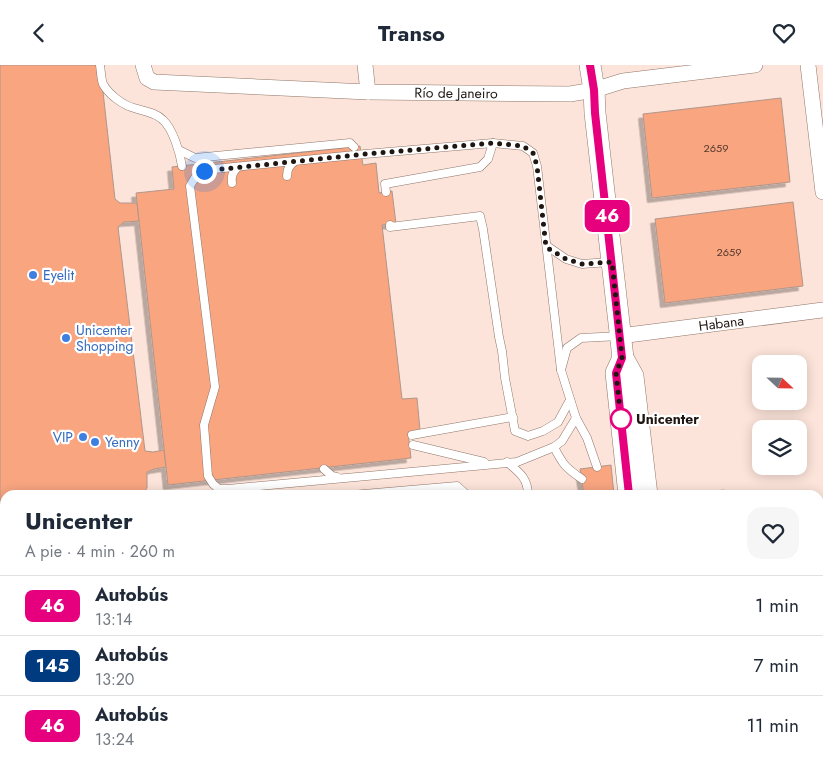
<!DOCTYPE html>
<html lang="es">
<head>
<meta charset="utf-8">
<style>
  body { margin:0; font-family:Jost,sans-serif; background:#f6f6f7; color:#1f2937; height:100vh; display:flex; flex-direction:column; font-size:19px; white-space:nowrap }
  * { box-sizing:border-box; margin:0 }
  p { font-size:16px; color:#747a83 }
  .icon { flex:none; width:28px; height:28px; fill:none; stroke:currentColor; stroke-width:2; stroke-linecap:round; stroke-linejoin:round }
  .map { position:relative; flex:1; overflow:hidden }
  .sheet { position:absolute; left:0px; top:425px; width:824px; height:275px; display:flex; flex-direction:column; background:#fff; border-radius:15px 15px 0 0; box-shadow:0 2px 12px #0003 }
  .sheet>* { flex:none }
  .badge { padding:0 10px; border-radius:8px; font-size:18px; line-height:32px }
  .needle { width:32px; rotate:112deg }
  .buttons { position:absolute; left:752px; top:290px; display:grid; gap:10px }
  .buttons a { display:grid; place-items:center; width:55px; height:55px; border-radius:10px; background:#fff; box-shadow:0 2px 12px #0003; font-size:25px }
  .you { position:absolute; width:25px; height:25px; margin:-12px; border:4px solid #fff; border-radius:50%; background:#1a73e8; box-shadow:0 0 0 8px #1a73e833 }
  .map>.badge { position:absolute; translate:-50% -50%; box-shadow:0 0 0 2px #fff }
  .round { display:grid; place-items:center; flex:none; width:52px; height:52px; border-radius:15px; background:#f6f6f7 }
  .head { display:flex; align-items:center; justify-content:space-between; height:85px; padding:0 25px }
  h1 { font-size:24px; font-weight:700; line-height:38px }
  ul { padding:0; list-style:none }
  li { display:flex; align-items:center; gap:15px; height:60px; padding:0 25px; border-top:1px solid #e0e1e3 }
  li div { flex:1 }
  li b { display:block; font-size:19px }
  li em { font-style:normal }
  li .badge { min-width:55px; font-weight:700; text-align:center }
  header { display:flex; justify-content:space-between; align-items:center; height:65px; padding:0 25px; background:#fff; font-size:22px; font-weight:700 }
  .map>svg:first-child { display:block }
  .building { fill:#f8a580; stroke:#b1968a; filter:url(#shadow) }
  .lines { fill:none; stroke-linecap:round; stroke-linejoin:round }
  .lane-casing { stroke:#90766a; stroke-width:9 }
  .street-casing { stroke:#90766a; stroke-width:16 }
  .secondary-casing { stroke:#90766a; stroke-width:22 }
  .lane { stroke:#fff; stroke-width:8 }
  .street { stroke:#fff; stroke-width:15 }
  .secondary { stroke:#fff; stroke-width:21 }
  .line-casing { stroke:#fff; stroke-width:11 }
  .line { stroke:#e6007e; stroke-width:8 }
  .walk { stroke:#1f1511; stroke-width:5; stroke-dasharray:0 9 }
  .shop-dot { fill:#3f7fe0; stroke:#fff; stroke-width:2 }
  .stop-dot { fill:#fff; stroke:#e6007e; stroke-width:2.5 }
  .labels { text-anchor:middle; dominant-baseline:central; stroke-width:4.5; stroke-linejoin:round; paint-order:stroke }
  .number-label { font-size:11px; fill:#55392d }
  .street-label { font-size:14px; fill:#1f1511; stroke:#fff }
  .shop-label { font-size:14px; fill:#366cbe; stroke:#fff; text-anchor:start }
  .stop-label { font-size:14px; font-weight:bold; fill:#1f1511; stroke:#fff; text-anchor:start }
</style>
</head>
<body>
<header><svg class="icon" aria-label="back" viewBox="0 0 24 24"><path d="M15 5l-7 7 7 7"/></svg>Transo<svg class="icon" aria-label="heart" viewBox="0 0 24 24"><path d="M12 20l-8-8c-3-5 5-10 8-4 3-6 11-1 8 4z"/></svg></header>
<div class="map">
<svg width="823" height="700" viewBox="0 0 823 700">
  <defs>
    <filter id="shadow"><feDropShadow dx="-4.5" dy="4.5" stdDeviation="0" flood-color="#0004"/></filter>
  </defs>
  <rect width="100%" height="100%" fill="#fce4da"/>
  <g class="building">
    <polygon points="0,0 100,0 115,134 120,138 137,138 139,156 124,157 118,162 145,386 153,387 164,385 166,402 154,404 147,407 147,423 142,430 5,430 5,695 103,695 104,700 0,700"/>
    <polygon points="781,33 790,117 652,133 643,49"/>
    <polygon points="360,81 363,100 376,98 379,128 392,126 396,159 382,160 402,334 417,333 420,365 408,367 411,393 168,420 136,128 174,124 172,102"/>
    <polygon points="793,137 803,221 665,238 655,154"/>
    <polygon points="611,400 614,430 584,430 580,404"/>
    <polygon points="724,425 725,430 692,430 692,429"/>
  </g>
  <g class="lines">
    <g class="lane-casing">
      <g id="lane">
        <path d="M100,0C101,6 101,14 103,19C109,30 123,40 134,43C143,46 155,47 163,55C173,64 180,88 182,101"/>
        <polyline points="179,85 195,93 350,78 354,82"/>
        <path d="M287,111C287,104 289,101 295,96"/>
        <path d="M232,118C231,110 233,107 238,102"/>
        <polyline points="386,127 385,119 480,102 488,94 493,78"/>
        <polyline points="390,160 390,162 480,151 483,164 499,272 502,286 505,313 515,366 528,371 543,366 558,357 570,335"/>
        <polyline points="547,181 566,194 582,199 610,197"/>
        <polyline points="561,305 537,101 533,88 523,81 493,78 365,89 204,105 196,111 190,121 215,322 204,360 208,411 213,419 219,424 228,424 517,397 554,382 562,376 576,353"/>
        <polyline points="412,370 513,352"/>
        <polyline points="413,380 484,397"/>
        <path d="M554,382C563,400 566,403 582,414"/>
        <path d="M507,397C519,407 528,413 528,430"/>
        <polyline points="597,402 587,373 576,353 561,305 567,283 581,273 620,271"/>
        <polyline points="324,404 332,411 337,412"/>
        <polyline points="352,430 457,421 467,430"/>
        <polyline points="163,695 163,697 167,700"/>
        <polyline points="403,700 407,695"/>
      </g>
    </g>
    <g class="street-casing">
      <g id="street">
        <path id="s1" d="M143,0L147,13L154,17L368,27L570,29L594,25L623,16L755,0"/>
        <polyline points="365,0 368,27"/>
        <polyline points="808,0 823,127"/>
        <path id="s2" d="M620,271L823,245"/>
        <polyline points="819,504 823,504"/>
      </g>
    </g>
    <g class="secondary-casing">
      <g id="secondary">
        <polyline points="590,0 594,25 595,48 623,293 633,311 647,430"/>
        <polyline points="623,293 616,308 629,430"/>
        <polyline points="674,695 675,700"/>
      </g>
    </g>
    <use href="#lane" class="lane"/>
    <use href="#street" class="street"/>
    <use href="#secondary" class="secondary"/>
  </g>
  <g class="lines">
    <g class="line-casing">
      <polyline id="line" points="590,0 594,25 595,48 622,293 616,308 629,430"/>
    </g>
    <use href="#line" class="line"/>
    <polyline class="walk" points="204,106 366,89 493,78 523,81 533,88 537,101 546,182 566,194 582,199 612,197 622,293 616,308 621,354"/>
  </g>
  <g class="shop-dot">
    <circle cx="33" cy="210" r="5"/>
    <circle cx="66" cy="273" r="5"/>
    <circle cx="83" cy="372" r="5"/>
    <circle cx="95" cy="377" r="5"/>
  </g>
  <circle class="stop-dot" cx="621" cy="354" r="10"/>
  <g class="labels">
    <g class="number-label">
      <text x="716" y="83">2659</text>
      <text x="729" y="187">2659</text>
    </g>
    <g class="street-label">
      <text stroke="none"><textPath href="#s1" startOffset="324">Río de Janeiro</textPath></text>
      <text stroke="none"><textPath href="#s2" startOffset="102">Habana</textPath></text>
    </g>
    <g class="shop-label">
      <text x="43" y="210">Eyelit</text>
      <text x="76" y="265">Unicenter<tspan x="76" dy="16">Shopping</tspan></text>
      <text x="73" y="372" text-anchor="end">VIP</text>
      <text x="105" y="377">Yenny</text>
    </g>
    <g class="stop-label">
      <text x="636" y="354">Unicenter</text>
    </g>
  </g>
</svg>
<div class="buttons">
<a><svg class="needle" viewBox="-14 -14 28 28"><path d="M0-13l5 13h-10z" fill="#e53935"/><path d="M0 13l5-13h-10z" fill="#747a83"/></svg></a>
<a><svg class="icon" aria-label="layers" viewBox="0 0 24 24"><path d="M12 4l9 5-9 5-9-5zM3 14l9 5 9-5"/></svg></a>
</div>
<div class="you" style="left:204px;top:106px"></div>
<b class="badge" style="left:607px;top:151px;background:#e6007e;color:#fff">46</b>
<section class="sheet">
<div class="head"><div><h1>Unicenter</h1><p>A pie · 4 min · 260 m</p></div><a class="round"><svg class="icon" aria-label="heart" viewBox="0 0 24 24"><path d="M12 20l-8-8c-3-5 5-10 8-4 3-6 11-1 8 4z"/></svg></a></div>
<ul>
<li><span class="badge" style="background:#e6007e;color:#fff">46</span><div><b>Autobús</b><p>13:14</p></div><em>1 min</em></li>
<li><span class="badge" style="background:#003b80;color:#fff">145</span><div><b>Autobús</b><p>13:20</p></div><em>7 min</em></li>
<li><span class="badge" style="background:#e6007e;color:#fff">46</span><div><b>Autobús</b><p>13:24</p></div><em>11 min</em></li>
</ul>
</section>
</div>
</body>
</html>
